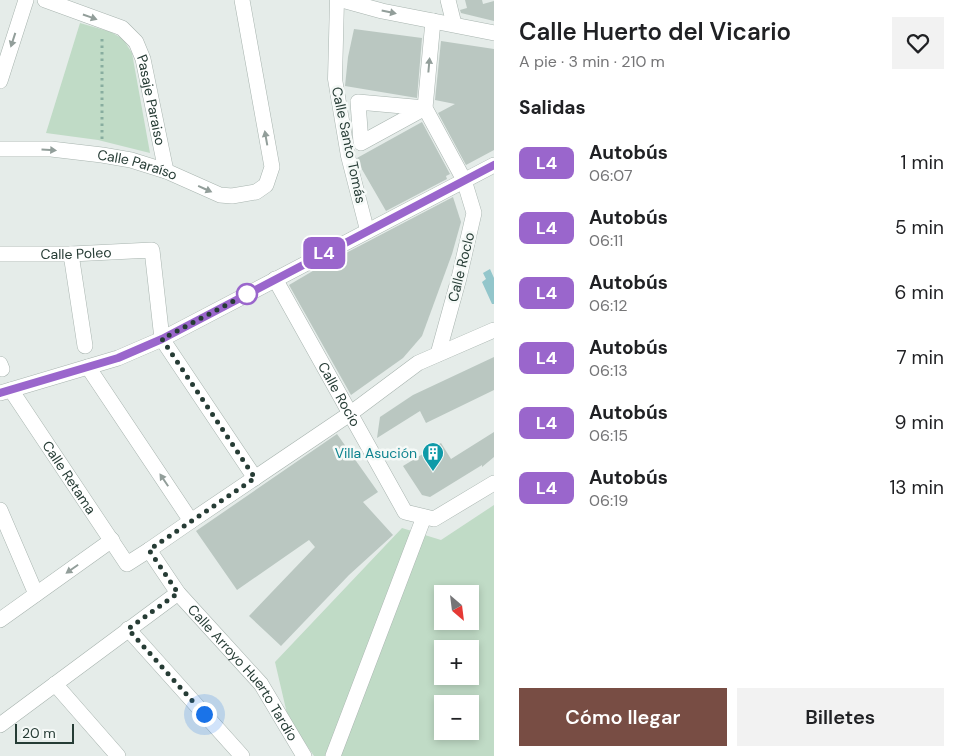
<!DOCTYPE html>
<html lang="es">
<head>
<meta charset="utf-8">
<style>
  body { margin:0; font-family:"DM Sans",sans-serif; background:#f2f2f2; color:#202124; height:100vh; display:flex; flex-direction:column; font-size:19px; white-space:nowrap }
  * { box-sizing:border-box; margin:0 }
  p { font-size:16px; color:#757577 }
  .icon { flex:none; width:28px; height:28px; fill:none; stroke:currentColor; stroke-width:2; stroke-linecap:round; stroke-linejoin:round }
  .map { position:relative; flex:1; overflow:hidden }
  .sheet { display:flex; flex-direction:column; background:#fff; width:475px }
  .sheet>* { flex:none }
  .badge { padding:0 10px; border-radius:8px; font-size:18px; line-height:32px }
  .needle { width:32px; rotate:152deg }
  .fabs { position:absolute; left:434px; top:585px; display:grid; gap:10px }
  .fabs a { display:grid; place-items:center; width:45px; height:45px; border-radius:0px; background:#fff; box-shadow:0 2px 8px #0003; font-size:25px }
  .scale { position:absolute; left:15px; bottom:12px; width:59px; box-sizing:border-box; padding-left:5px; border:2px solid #263c35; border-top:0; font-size:14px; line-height:18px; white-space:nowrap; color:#263c35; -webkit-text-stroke:4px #f5f9f7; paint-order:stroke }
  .you { position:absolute; width:25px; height:25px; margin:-12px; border:4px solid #fff; border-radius:50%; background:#1a73e8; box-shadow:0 0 0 8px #1a73e833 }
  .map>.badge { position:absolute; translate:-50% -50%; box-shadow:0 0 0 2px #fff }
  h2 { padding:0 25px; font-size:19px; line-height:45px }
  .round { display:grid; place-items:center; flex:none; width:52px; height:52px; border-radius:0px; background:#f2f2f2 }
  .overview { display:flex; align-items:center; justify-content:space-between; height:85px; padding:0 25px }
  h1 { font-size:24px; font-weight:600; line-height:38px }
  .action { display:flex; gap:10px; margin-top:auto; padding:10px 25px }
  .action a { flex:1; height:58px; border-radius:0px; background:#784d44; color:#fff; font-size:20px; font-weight:600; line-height:58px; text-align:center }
  .action a+a { background:#f2f2f2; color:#202124 }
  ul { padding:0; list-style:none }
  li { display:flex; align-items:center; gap:15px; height:65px; padding:0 25px }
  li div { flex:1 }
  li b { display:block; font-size:19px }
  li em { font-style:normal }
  li .badge { min-width:55px; font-weight:700; text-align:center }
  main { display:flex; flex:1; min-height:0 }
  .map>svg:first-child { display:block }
  .green { fill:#c0dbc6; fill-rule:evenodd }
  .water { fill:#93c6cb }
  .building { fill:#bac7c1 }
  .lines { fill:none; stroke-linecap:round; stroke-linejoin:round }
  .pedestrian-casing { stroke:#a8b4af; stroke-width:15 }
  .minor-casing { stroke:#a8b4af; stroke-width:16 }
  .path { stroke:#88ad9f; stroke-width:3; stroke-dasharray:2.5 4; stroke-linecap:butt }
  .pedestrian { stroke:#fff; stroke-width:14 }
  .minor { stroke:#fff; stroke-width:15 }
  .oneway { fill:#929e9a }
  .line-casing { stroke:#fff; stroke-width:11 }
  .line { stroke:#9a66cc; stroke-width:8 }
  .walk { stroke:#263c35; stroke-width:5; stroke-dasharray:0 9 }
  .stop-dot { fill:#fff; stroke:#9a66cc; stroke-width:2.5 }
  .labels { text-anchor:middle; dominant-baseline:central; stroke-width:5; stroke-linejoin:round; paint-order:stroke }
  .street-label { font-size:14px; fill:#263c35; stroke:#f5f9f7 }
  .culture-label { font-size:14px; fill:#0d838f; stroke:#f5f9f7; text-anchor:end }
</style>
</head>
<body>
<main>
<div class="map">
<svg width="494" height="756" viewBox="0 0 494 756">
  <rect width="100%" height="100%" fill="#e5ece9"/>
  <g class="green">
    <polygon points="80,23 111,32 123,39 132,53 150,153 98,140 46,133"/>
    <path d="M494,505V756H314L288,718L275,662L402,528L441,540ZM442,594H470V621H442ZM442,649H470V676H442ZM442,704H470V731H442Z"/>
  </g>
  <polygon class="water" points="490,269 494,278 494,304 492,304 482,282 486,279 483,273"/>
  <g class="building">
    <polygon points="465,0 482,0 483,4 494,1 494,21 461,13 460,10 467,8"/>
    <polygon points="354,29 422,38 417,98 345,86 348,57"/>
    <polygon points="441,41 494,49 494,150 466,165 438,113 455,104 435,100"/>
    <polygon points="422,122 450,174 446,176 447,179 386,211 360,166 357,158"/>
    <polygon points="453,197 461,222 452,254 422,336 403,358 351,395 289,285 323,265"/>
    <polygon points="494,357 494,390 426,423 420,411 377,438 380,417 413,395"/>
    <polygon points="494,432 494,457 482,467 482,465 430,497 422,495 403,466 441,443 451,459"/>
    <polygon points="337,434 378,492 363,502 393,535 349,575 281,646 249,616 315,547 309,540 237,590 196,531"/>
  </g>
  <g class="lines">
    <g class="pedestrian-casing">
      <polyline id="pedestrian" points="337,0 335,79 348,156 367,230"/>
    </g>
    <g class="minor-casing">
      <g id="minor">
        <path id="s1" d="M45,0L122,28L136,42L143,59L166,171"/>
        <polyline points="342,0 382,11 494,33"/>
        <polyline points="448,0 454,24"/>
        <polyline points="433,21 425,108 464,180 474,213 459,278 438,354"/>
        <polyline points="0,81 26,0"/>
        <polygon points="358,102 425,108 361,143"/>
        <path id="s2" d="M0,149H51L102,155L131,160L166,171L220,195L232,196L256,192L266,185L272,167L242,0"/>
        <path id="s3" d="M0,254H71L152,250L162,339L255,478"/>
        <polyline points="71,254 85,346"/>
        <path id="s4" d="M275,279L405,512L434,519L494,483"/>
        <polyline points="0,364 2,369"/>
        <polyline points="88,367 191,521"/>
        <path id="s5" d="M11,390L127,564L149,550L191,521L351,413L418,363L494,330"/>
        <polyline points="0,393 118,358 162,339 494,165"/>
        <polyline points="0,510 36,594"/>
        <path id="s6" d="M149,550L178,593L261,684L304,756"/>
        <polyline points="0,620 112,540"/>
        <polyline points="128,629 242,756"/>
        <polyline points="55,684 118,756"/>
        <polyline points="0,725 178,593"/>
        <polyline points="333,756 424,517"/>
      </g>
    </g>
    <polyline class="path" points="102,139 102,37"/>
    <use href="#pedestrian" class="pedestrian"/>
    <use href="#minor" class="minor"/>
  </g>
  <defs><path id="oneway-solid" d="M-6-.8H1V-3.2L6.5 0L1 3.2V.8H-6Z" transform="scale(1.25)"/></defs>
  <g class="oneway">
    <use href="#oneway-solid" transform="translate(389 12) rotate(12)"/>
    <use href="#oneway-solid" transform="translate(90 17) rotate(19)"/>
    <use href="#oneway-solid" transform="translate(13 40) rotate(108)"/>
    <use href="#oneway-solid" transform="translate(429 65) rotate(-85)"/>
    <use href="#oneway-solid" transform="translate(266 138) rotate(-100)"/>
    <use href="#oneway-solid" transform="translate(49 150) rotate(3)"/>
    <use href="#oneway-solid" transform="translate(205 189) rotate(24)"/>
    <use href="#oneway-solid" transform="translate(164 480) rotate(-124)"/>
    <use href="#oneway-solid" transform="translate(72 569) rotate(145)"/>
  </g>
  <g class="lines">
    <g class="line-casing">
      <polyline id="line" points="0,393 118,358 162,339 494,165"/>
    </g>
    <use href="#line" class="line"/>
    <polyline class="walk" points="204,714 128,629 178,593 149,550 255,478 162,339 247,294"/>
  </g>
  <defs>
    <g id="building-pin" transform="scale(1.125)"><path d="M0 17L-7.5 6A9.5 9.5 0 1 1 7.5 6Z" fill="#0f9aa8" stroke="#f5f9f7"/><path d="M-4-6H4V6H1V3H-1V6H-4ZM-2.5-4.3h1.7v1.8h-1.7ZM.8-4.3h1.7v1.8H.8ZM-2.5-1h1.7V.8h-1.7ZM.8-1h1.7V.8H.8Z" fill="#fff"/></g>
  </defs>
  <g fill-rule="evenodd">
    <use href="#building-pin" x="433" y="453"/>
  </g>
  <circle class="stop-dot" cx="247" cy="294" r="10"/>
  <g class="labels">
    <g class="street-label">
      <text stroke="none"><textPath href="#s1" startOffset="162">Pasaje Paraiso</textPath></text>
      <text transform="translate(349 145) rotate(78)">Calle Santo Tomás</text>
      <text stroke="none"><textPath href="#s2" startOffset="139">Calle Paraíso</textPath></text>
      <text stroke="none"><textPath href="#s3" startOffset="76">Calle Poleo</textPath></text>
      <text transform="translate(461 267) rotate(-76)">Calle Roclo</text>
      <text stroke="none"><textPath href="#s4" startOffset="132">Calle Rocío</textPath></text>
      <text stroke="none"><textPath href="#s5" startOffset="105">Calle Retama</textPath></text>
      <text stroke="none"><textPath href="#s6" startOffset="155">Calle Arroyo Huerto Tardío</textPath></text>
    </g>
    <g class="culture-label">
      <text x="417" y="453">Villa Asución</text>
    </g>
  </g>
</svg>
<div class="fabs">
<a><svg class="needle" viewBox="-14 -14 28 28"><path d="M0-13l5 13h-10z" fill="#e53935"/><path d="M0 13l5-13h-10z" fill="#757577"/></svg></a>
<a>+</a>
<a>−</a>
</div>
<div class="scale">20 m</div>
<div class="you" style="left:204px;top:714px"></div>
<b class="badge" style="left:324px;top:253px;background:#9a66cc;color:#fff">L4</b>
</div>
<section class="sheet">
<div class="overview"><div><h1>Calle Huerto del Vicario</h1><p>A pie · 3 min · 210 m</p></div><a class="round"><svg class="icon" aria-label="heart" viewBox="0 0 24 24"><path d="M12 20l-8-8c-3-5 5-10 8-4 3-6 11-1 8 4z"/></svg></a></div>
<h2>Salidas</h2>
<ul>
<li><span class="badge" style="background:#9a66cc;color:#fff">L4</span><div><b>Autobús</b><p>06:07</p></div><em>1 min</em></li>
<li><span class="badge" style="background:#9a66cc;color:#fff">L4</span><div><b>Autobús</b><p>06:11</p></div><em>5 min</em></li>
<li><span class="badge" style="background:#9a66cc;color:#fff">L4</span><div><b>Autobús</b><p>06:12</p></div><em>6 min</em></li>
<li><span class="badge" style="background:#9a66cc;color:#fff">L4</span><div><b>Autobús</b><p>06:13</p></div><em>7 min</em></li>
<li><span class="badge" style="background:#9a66cc;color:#fff">L4</span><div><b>Autobús</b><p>06:15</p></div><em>9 min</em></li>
<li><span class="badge" style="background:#9a66cc;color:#fff">L4</span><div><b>Autobús</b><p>06:19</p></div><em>13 min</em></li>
</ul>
<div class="action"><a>Cómo llegar</a><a>Billetes</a></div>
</section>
</main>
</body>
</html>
